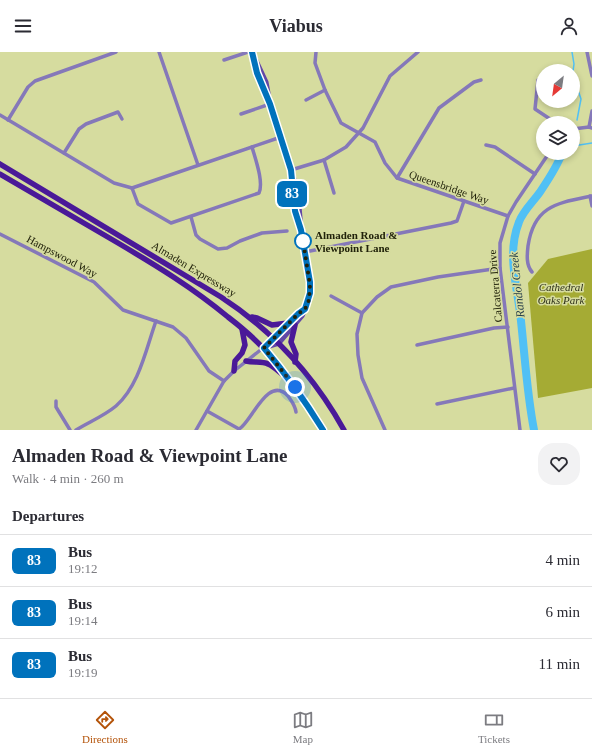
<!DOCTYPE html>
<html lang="en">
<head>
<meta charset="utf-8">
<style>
  body { margin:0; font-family:Georgia,serif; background:#f2f2f3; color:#2b2b33; height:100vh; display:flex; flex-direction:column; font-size:15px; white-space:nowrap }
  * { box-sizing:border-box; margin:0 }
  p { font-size:13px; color:#7c7c81 }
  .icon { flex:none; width:22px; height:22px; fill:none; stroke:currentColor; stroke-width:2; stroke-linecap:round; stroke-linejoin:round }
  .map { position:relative; height:378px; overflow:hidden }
  .panel { display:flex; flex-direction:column; background:#fff; flex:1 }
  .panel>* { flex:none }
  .badge { padding:0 8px; border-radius:6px; font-size:14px; line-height:26px }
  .needle { width:26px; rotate:209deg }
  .fabs { position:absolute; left:536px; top:12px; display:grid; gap:8px }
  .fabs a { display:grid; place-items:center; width:44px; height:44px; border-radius:50%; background:#fff; box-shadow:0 2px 6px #0003; font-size:20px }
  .you { position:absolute; width:20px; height:20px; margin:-10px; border:3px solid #fff; border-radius:50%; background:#1a73e8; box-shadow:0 0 0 6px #1a73e833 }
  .map>.badge { position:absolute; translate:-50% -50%; box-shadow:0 0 0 2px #fff }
  h2 { padding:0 12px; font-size:15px; line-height:36px }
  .round { display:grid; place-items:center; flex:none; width:42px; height:42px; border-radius:16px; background:#f2f2f3 }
  .headline { display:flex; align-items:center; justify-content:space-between; height:68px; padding:0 12px }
  h1 { font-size:19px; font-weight:600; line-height:30px }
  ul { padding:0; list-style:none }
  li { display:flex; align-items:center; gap:12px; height:52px; padding:0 12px; border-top:1px solid #e1e1e2 }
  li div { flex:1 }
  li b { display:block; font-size:15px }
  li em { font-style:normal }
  li .badge { min-width:44px; font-weight:700; text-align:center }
  header { display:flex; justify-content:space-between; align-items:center; height:52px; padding:0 12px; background:#fff; font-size:18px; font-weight:600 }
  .menu { display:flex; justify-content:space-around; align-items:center; height:56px; border-top:1px solid #e1e1e2; background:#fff; font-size:11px; color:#7c7c81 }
  .menu a { display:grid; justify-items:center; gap:2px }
  .menu .on { color:#b45309 }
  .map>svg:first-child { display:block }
  .green { fill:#a5ab34 }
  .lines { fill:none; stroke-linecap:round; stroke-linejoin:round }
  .stream { stroke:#50c0f5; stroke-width:1.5 }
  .river { stroke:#50c0f5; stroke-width:8 }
  .street { stroke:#8578b9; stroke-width:3.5 }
  .secondary { stroke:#6147a7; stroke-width:5 }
  .primary { stroke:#4a1998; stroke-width:5.5 }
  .line-casing { stroke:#fff; stroke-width:9 }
  .line { stroke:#0072bc; stroke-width:6 }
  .walk { stroke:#21220a; stroke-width:4; stroke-dasharray:0 7.2 }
  .stop-dot { fill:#fff; stroke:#0072bc; stroke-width:2 }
  .labels { text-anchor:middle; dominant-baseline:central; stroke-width:3; stroke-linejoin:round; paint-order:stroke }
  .street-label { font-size:11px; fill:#21220a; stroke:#d6dc9f }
  .stop-label { font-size:11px; font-weight:bold; fill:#21220a; stroke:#d6dc9f; text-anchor:start }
  .park-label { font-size:11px; font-style:italic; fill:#2f311a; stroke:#d6dc9f }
  .water-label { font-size:12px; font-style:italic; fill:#243c49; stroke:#d6dc9f }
</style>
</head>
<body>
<header><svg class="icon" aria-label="menu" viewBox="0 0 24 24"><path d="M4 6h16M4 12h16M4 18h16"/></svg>Viabus<svg class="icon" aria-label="person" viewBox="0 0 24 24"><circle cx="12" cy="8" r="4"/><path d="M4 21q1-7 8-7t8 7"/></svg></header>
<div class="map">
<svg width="592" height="378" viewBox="0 0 592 378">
  <rect width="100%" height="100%" fill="#d6dc9f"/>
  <polygon class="green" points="592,197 592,336 538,346 528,231 548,207"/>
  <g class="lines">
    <g class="stream">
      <polyline points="572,0 574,12 573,19"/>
      <polyline points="573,28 575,37 579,41 581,47 577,68"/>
      <polyline points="573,94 592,91"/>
    </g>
    <path class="river" d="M534,378C527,342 525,306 521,269C518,236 506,203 519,170C523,159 533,150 540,140C548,128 557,115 562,101"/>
    <g class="street">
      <polyline points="159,0 198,113"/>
      <polyline points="316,0 315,11 325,38 341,71 375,90 385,111 397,126 508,164"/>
      <polyline points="587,0 592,24"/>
      <polyline points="224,8 248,0"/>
      <polyline points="538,28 535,57 556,71"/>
      <polyline points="306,48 325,38"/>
      <polyline points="241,62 270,52"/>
      <polyline points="0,63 114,131 132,136"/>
      <polyline points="8,68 28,35 35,29 116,0"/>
      <polyline points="589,75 592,59"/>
      <polyline points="573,77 589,75 592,76"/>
      <polyline points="486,93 495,95 535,122"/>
      <polyline points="64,101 79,77 86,72 118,60 122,67"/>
      <polyline points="324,108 334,141"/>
      <polyline points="291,118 324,108 346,95 363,76 390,24 418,0"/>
      <polyline points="397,126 439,56 474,30 481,28"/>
      <path d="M132,136L138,152L171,171L259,141C264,130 255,106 252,95"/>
      <polyline points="132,136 281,85"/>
      <polyline points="590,144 592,154"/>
      <polyline points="191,165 196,183 200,187 218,197 227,196 240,189 262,181 287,179"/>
      <polyline points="0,182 94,230 123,258 173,275 186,286 209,319 224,329"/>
      <polyline points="305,200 451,171 457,169 464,149"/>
      <path d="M532,220C526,213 527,203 528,194C534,153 558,151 592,144"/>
      <polyline points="331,244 362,261"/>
      <polyline points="417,293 494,276 508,275"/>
      <polyline points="56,349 56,355 70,378"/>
      <polyline points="437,352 514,336"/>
      <path d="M207,359L239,377C251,371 268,322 288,344C292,350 295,353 296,360"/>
      <path d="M76,378C89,370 104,364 116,354C139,334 146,297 156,269"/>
      <polyline points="196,378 224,329 234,319 263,296"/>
      <polyline points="385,378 362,326 358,303 357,282 362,261 377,245 391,235 438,225 500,216"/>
      <polyline points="520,378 500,216 500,191 508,164 516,150 549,101"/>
    </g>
    <g class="secondary">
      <polyline points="252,0 266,30 270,52 289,109 298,142 301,178 310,241 307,253 302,264 279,291 263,296"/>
      <polyline points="254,7 260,31 266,44"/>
      <polyline points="292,128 295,159 299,171"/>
      <polyline points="265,295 297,262 305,257"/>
    </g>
    <g class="primary">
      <path d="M0,112L221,245C273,279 314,324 344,378"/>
      <path d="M0,122C39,145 78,168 118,191C157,214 193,236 228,265C241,275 253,285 264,297C287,322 306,349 323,378"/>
      <polyline points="252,265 257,266 272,273 288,271"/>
      <polyline points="295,273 291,290 296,302 295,310"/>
      <path d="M246,309C254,311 262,309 268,312C275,315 280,321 286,325"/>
      <polyline points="234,319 235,309 242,301 245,293 242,277"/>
    </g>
  </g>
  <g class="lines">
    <g class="line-casing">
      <path id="line" d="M252,0L257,21L270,52L291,118L295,159L301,178L310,230V241L305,257L298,262L264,296C286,322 305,349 323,378"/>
    </g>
    <use href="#line" class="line"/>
    <polyline class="walk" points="295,335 264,296 298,262 305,257 309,248 310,233 303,189"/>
  </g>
  <circle class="stop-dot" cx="303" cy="189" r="8"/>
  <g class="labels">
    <g class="street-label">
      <text transform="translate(449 135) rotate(19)">Queensbridge Way</text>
      <text transform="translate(62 204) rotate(28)">Hampswood Way</text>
      <text transform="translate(194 217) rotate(31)">Almaden Expressway</text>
      <text transform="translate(495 234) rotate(-95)">Calcaterra Drive</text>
    </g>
    <g class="stop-label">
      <text x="315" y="183">Almaden Road &amp;<tspan x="315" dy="13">Viewpoint Lane</tspan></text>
    </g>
    <g class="park-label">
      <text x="561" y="235">Cathedral<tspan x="561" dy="13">Oaks Park</tspan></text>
    </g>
    <g class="water-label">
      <text transform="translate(517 233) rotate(-96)">Randol Creek</text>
    </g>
  </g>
</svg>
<div class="fabs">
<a><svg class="needle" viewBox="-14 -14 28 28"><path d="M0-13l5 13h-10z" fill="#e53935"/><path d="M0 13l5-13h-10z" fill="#7c7c81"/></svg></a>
<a><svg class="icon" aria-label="layers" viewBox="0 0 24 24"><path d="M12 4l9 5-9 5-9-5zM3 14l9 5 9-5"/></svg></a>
</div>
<div class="you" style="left:295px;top:335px"></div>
<b class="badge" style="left:292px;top:142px;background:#0072bc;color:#fff">83</b>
</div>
<section class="panel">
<div class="headline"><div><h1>Almaden Road &amp; Viewpoint Lane</h1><p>Walk · 4 min · 260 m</p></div><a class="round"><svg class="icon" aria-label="heart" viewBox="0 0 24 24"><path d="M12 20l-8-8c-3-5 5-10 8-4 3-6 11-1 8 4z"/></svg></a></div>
<h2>Departures</h2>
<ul>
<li><span class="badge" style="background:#0072bc;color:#fff">83</span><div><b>Bus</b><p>19:12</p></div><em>4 min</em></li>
<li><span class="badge" style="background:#0072bc;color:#fff">83</span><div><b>Bus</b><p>19:14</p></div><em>6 min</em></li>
<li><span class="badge" style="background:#0072bc;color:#fff">83</span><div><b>Bus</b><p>19:19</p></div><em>11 min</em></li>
</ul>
</section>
<nav class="menu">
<a class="on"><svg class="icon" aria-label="directions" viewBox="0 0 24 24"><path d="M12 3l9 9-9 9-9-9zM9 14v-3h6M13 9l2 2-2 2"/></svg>Directions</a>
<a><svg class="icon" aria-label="map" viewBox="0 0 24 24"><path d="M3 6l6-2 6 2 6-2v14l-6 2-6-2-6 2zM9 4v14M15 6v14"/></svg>Map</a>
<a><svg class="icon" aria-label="tickets" viewBox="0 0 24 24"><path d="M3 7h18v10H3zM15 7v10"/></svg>Tickets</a>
</nav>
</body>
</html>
